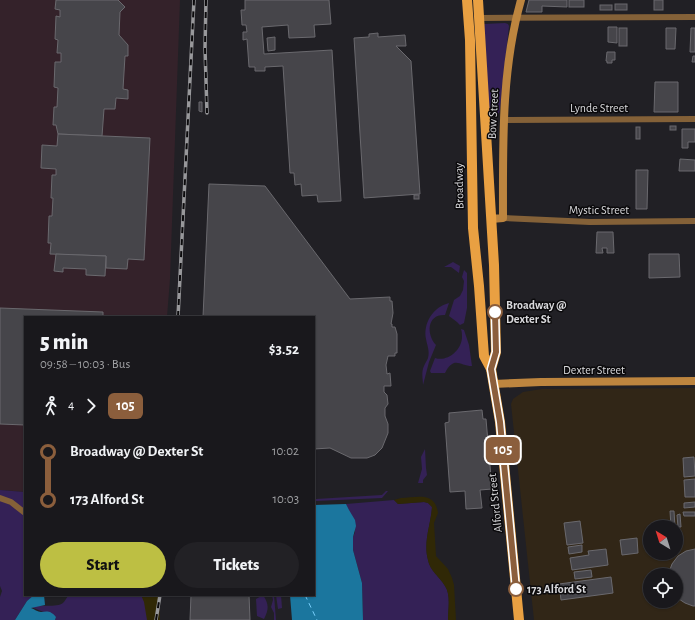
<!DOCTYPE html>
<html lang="en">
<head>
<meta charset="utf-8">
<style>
  body { margin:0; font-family:"Alegreya Sans",sans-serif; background:#222125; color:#f1f3f6; height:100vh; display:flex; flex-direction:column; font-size:15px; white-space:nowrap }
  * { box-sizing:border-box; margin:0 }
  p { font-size:13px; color:#9fa0a3 }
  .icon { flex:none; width:22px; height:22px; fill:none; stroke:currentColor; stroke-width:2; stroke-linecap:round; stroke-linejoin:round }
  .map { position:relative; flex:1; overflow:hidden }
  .drawer { position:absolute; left:24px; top:316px; width:291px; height:280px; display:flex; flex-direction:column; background:#19181c; border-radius:0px; box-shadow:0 1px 3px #0004,0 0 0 1px #37373b }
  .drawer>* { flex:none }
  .badge { padding:0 8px; border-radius:6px; font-size:14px; line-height:26px }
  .needle { width:26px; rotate:322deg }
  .controls { position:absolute; left:643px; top:520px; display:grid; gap:8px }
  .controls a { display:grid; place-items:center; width:40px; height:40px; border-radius:50%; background:#19181c; box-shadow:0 1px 3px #0004,0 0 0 1px #37373b; font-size:20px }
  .map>.badge { position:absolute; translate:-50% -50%; box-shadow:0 0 0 2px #fff }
  .legs { display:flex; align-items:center; gap:6px; height:44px; padding:0 16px; font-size:13px }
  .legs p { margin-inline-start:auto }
  .head { display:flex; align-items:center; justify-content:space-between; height:68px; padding:0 16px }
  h1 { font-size:22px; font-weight:800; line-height:30px }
  .button { display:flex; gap:8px; margin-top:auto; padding:8px 16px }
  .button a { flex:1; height:46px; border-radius:24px; background:#bdbf43; color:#111; font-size:16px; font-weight:800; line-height:46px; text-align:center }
  .button a+a { background:#222125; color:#f1f3f6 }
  ul { padding:0 16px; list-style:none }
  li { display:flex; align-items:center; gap:14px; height:48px; font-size:15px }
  li i { display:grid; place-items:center; width:6px; height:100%; margin:0 5px; background:currentColor }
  li i::after { content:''; width:10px; height:10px; margin:-5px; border:3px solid; border-radius:50%; background:#19181c }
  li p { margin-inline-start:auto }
  li:first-child i { background:linear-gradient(#0000 50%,currentColor 0) }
  li:last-child i { background:linear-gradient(currentColor 50%,#0000 0) }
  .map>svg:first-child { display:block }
  .commercial { fill:#34222a }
  .industrial { fill:#312617; fill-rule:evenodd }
  .green { fill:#342156 }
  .sand { fill:#302806 }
  .water { fill:#1b769e }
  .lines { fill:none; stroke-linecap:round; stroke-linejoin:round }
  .ferry { stroke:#78cffc; stroke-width:1; stroke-dasharray:5 4; stroke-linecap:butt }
  .building { fill:#46454a; stroke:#6a696e }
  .street { stroke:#846138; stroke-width:6 }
  .secondary { stroke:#bd853f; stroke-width:8 }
  .primary { stroke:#e9a042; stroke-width:10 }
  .rail-casing { stroke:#98989b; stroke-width:3.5 }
  .rail { stroke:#0b0a0c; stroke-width:2; stroke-dasharray:6; stroke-linecap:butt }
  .line-1-casing { stroke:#fff; stroke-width:9 }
  .line-1 { stroke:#8b5e3c; stroke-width:6 }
  .stop-1-dot { fill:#fff; stroke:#8b5e3c; stroke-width:2 }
  .labels { text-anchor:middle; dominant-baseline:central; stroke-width:3; stroke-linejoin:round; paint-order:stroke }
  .street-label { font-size:12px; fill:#d9d9dc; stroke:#0b0a0c }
  .stop-label { font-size:12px; font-weight:bold; fill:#d9d9dc; stroke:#0b0a0c; text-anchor:start }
</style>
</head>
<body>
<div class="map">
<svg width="695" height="620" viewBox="0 0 695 620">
  <rect width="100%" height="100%" fill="#212025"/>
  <polygon class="commercial" points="0,0 180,0 170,279 167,317 25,317 25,492 0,490"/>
  <path class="industrial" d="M695,388V620H534L511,404L513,399L523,392L542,389ZM650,527H676V553H650ZM650,575H676V601H650Z"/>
  <g class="green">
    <polygon points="505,23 508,24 509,26 500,110 498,115 489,116 484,24"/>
    <polygon points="453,262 460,266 459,273 451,267 444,267"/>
    <polygon points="464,270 467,273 467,308 464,323 460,325 457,322 449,316 454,300 460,296 463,290 464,281 462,277"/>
    <path d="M449,303L445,315C427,314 426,334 436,345L429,362L423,385C423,379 421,372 424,366C425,363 427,361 428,358C430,351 427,345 426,339C423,323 433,307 449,303Z"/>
    <path d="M461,329L464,330L469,345L472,366C460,366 454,355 445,373H431L430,371L435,358C447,362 461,351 462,338C462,335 462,332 461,329Z"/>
    <polygon points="425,449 426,468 427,475 423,480 423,483 418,483 422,469 421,457"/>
    <polygon points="0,490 25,492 25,595 36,595 27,601 15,620 0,620 0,597 2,591 0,586"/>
    <polygon points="386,491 388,491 382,498 316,501 316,499 382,495"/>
    <path d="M394,500L398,504L424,502L428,503L432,507C431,524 423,542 428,560C430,571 440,577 445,586C451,595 448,609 448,620H363L362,583L353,550V537L355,532L346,504Z"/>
    <path d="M69,595H159L160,620H55L56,617L31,607C39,604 57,608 63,603C65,601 67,597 69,595Z"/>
    <path d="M263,595C269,604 269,609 264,619L257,616L256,599Z"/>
    <polygon points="272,595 274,595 276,620 274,620 274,613 271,607 273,600"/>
    <polygon points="276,595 281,595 282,608 278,609"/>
  </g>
  <g class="sand">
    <path d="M401,498C419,497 435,492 438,513L434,523L436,556L448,569L452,578L454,585L456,620H448C448,609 451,595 445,586C440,577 430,571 428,560C423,542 431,524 432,507L428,503L424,502L398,504L394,500Z"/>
    <polygon points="141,595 159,595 160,620 147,620 144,602"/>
  </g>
  <g class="water">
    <polygon points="346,504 349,510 355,520 356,526 353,537 353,550 362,583 363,620 292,620 290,595 314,595 314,505"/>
    <path d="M34,595H44L45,605L31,608C34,609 38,612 41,612C48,611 51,611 56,617L55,620H15L27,601Z"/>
  </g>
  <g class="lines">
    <polyline class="ferry" points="305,595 317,620"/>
  </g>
  <g class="building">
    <polygon points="56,0 118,0 125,7 120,12 119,35 128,45 128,56 125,56 123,89 128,90 128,99 116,98 115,109 104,109 102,136 58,134 56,125 53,125 54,107 57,107 58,88 54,87 55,62 61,62 61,53 57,53 58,40 55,39 56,16 60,17 60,10 55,9"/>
    <polygon points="245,0 329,0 331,24 314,25 315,37 289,38 288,25 262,27 264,54 332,50 341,201 318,202 317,195 302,196 301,184 295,185 294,173 290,173 283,66 265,67 265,71 255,71 255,67 249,67 247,39 243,40 243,32 247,32 246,25 242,25 241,10 245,10"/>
    <polygon points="529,0 567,0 567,7 542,6 542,12 526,12"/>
    <rect x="569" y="0" width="15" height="7"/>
    <rect x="654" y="0" width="9" height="10"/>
    <rect x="615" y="4" width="12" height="6"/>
    <rect x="600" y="5" width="12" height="5"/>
    <polygon points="608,27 617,27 617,43 608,42"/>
    <rect x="619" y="28" width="8" height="18"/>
    <polygon points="666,28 676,28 675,49 666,49"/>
    <polygon points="691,28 695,28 695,52 690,52"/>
    <polygon points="378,33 378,37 405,35 406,46 396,46 411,61 420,194 364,198 354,38 369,37 369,34"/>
    <polygon points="275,37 275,50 268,51 267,38"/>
    <polygon points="607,52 615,52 615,60 612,60 612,63 607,63 607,61 606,61"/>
    <polygon points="693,56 695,56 695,62 692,62"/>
    <polygon points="655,82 678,82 678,112 654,112"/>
    <polygon points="199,102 202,102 202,112 199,111"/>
    <rect x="670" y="126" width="6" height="4"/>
    <rect x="636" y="127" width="4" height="12"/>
    <polygon points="682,129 695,129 695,142 688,142 688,148 682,148"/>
    <polygon points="58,134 150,138 144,260 128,259 127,269 106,268 106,256 50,254 51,243 48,243 49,216 52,216 53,198 51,198 52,175 56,175 56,169 41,168 42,145 57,146"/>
    <polygon points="680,159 695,160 695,171 679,171"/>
    <polygon points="636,170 648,170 647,209 636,209"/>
    <polygon points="209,184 265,186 350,299 390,297 390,301 392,301 393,313 391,324 392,324 392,327 395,327 397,334 397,353 395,353 395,356 388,356 386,365 387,374 390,373 391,386 384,386 384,392 387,395 388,404 385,408 385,416 388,424 388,433 382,448 375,455 367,458 351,458 330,448 314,449 314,317 203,317"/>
    <rect x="414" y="195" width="5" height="4"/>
    <polygon points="597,232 613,232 614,253 607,253 607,248 602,248 603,253 596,253"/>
    <polygon points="56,254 106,256 105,276 86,275 86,269 63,268 63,272 54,271"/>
    <polygon points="649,254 679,254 680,277 649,278"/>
    <polygon points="0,308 103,312 103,317 25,317 25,425 0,424"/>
    <polygon points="482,410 483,419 486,419 492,489 480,490 482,508 466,509 465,491 450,492 445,423 449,422 449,413"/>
    <polygon points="694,457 695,476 684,477 683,458"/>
    <polygon points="695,479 695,497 685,497 684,480"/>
    <polygon points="695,502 695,507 684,508 684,503"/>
    <polygon points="670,511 674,511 675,527 671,527"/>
    <polygon points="683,512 695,512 695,516 684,516"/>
    <polygon points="680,514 681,527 678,527 677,515"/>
    <polygon points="580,521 583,543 567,545 564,523"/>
    <polygon points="637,538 638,553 622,555 620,540"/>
    <polygon points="582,545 582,552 569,554 568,547"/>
    <polygon points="606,549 608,565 572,570 570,558 589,555 588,551"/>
    <polygon points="695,549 695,606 693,606 685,603 676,597 676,575 668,575 672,564 678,556 686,551"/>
    <polygon points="591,570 592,577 575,579 574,572"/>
    <polygon points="611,577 613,593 561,600 559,584"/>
    <polygon points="191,595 249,595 250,620 190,620"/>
  </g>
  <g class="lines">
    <g class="street">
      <polyline points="480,18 695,17"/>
      <polyline points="504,120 695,119"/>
      <polyline points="503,218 590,222 695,221"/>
      <polyline points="0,498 11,502 25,513"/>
    </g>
    <g class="secondary">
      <path d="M491,219L503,218C503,146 501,70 521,0"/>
      <polyline points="493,384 541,382 695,381"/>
    </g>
    <g class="primary">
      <polyline points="467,0 470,40 473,228 479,286 484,356 491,369 500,422 519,620"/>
      <polyline points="478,0 494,265 496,352 491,369"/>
    </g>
    <g class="rail-casing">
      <g id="rail">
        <polyline points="206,0 205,48 207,113"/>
        <polyline points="178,317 194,0"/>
        <polyline points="156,620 160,595"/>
      </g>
    </g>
    <use href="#rail" class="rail"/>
  </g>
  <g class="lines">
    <g class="line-1-casing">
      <polyline id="line-1" points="495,312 496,352 491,369 500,422 516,589"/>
    </g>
    <use href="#line-1" class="line-1"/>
  </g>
  <g class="stop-1-dot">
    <circle cx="495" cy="312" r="7"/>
    <circle cx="516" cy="589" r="7"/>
  </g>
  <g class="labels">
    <g class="street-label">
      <text x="599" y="108">Lynde Street</text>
      <text transform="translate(493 114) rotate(-87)">Bow Street</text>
      <text transform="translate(459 186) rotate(-91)">Broadway</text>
      <text x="599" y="210">Mystic Street</text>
      <text x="594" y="370">Dexter Street</text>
      <text transform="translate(495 503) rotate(-96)">Alford Street</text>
    </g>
    <g class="stop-label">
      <text x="506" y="305">Broadway @<tspan x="506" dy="14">Dexter St</tspan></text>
      <text x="527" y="589">173 Alford St</text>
    </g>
  </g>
</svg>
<div class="controls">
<a><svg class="needle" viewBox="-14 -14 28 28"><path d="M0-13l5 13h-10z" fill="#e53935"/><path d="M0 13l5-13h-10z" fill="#9fa0a3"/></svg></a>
<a><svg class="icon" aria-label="locate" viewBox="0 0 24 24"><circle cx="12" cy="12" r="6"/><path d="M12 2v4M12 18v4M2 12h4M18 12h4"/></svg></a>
</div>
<b class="badge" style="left:503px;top:450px;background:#8b5e3c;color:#fff">105</b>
<section class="drawer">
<div class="head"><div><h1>5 min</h1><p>09:58 – 10:03 · Bus</p></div><b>$3.52</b></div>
<div class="legs"><svg class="icon" aria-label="walk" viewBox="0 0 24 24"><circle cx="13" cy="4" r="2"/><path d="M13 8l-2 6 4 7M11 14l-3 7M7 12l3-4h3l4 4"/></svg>4<svg class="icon" aria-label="forward" viewBox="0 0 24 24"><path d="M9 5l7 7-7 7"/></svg><b class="badge" style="background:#8b5e3c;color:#fff">105</b></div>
<ul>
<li><i style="color:#8b5e3c"></i><b>Broadway @ Dexter St</b><p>10:02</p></li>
<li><i style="color:#8b5e3c"></i><b>173 Alford St</b><p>10:03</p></li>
</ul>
<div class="button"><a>Start</a><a>Tickets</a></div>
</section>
</div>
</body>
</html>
